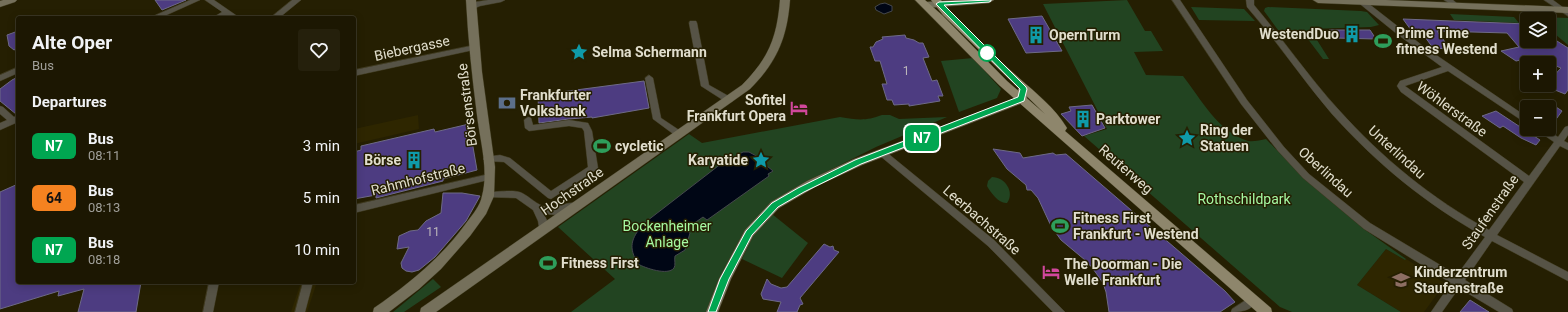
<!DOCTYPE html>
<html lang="en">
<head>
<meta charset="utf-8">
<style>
  body { margin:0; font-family:Roboto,sans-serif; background:#25200c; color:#f1f3f6; height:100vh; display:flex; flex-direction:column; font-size:15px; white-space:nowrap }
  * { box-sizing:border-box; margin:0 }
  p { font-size:13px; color:#a09f99 }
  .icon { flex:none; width:22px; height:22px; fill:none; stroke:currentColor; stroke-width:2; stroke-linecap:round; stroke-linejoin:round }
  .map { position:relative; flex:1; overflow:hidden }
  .side { position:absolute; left:16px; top:16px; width:340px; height:268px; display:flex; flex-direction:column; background:#1c1702; border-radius:4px; box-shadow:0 2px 10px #0003,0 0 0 1px #3a3624 }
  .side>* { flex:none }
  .badge { padding:0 8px; border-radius:6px; font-size:14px; line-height:26px }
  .fabs { position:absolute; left:1520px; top:12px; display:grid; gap:8px }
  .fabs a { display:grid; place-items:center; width:36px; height:36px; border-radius:4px; background:#1c1702; box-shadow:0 2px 10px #0003,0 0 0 1px #3a3624; font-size:20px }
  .map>.badge { position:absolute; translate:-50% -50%; box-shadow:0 0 0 2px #fff }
  h2 { padding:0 16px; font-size:15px; line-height:36px }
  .round { display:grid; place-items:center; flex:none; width:42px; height:42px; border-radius:4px; background:#25200c }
  .headline { display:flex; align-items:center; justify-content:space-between; height:68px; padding:0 16px }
  h1 { font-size:19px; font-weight:700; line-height:30px }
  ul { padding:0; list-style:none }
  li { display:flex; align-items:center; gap:12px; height:52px; padding:0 16px }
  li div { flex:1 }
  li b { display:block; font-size:15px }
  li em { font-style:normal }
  li .badge { min-width:44px; font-weight:700; text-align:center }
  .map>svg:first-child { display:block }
  .built { fill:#2e2600 }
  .green { fill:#224421 }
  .water { fill:#000615; stroke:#44474c }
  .building { fill:#4d3c81; stroke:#6e6a87 }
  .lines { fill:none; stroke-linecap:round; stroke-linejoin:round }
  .minor-casing { stroke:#3f3a1e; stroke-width:1 }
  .secondary-casing { stroke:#3f3a1e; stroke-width:1 }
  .primary-casing { stroke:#3f3a1e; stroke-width:1 }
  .minor { fill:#565346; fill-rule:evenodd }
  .secondary { fill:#75705b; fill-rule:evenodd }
  .primary { fill:#8e866c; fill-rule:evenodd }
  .line { fill:#00a651; stroke:#fff }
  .stop-dot { fill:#fff; stroke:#00a651; stroke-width:2 }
  .labels { text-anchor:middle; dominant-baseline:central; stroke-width:3; stroke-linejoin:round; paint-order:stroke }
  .number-label { font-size:12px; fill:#bcb6ba }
  .poi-label { font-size:14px; font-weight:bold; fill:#e1decd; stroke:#251f02; text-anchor:start }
  .street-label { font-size:14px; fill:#e1decd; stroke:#251f02 }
  .park-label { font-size:14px; fill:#a5f9a2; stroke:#251f02 }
</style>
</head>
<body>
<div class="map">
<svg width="1568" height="312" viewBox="0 0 1568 312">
  <rect width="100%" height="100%" fill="#251f02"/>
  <g class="built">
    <polygon points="418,115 419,129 354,144 354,129"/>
    <polygon points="1386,249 1405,260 1406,259 1443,282 1443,286 1424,312 1401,312 1357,285"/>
    <polygon points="301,282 317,282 307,312 291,312"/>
  </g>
  <g class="green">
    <path d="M1127,0L1145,31H1151L1163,51L1134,52L1146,75L1183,76C1201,99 1218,132 1248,141C1253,142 1261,140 1266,139L1307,181L1364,229L1406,259L1405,260L1386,249L1357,285L1401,312H1292L1280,307L1084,136L1107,129L1043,4Z"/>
    <polygon points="1191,7 1244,9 1255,21 1199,20"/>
    <polygon points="1268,7 1361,11 1367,12 1379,25 1371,27 1310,29 1329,59 1323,59 1301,30 1278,30 1264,11 1265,8"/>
    <polygon points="1450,14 1514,17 1519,23 1454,20"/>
    <polygon points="1541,17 1568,18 1568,45 1549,29 1549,19 1542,19"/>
    <polygon points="973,58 1001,89 997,98 959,112 941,61"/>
    <path d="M882,115H890L899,119L947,117L876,147L808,181L772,204L708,312H571L615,279L558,227L689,134L702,143L840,117C858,120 866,121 882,115Z"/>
    <path d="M992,177C1005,177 1015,192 1007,203C999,204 991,193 987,186L988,181Z"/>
    <polygon points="772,214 808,243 782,278 742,259 753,235"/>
    <polygon points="433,279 441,287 404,312 393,312"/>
  </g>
  <g class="water">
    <polygon points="885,3 892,6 892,11 884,14 876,10 875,7 880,4"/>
    <path d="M743,152H749L762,159L761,161L773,171L768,174L769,176L707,220L703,217L686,229L690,233L685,250L675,256C674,260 676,265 674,268C668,276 645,268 638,264C628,247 631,239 643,224L722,163Z"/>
  </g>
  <g class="building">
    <polygon points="155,0 186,0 162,10"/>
    <polygon points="1042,16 1062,51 1026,53 1008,19"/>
    <polygon points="1403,19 1527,24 1527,41 1549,41 1549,36 1568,48 1568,90 1565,94 1545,86 1549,85 1549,81 1561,68 1534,57 1516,61 1501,51 1519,47 1507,33 1437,31 1450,49 1433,48 1420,30 1411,30"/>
    <polygon points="1329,30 1370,30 1376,39 1334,38"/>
    <polygon points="18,31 18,48 14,50 9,46 7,35"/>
    <polygon points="905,35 906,38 914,40 919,43 923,43 929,57 923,58 932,81 937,80 943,96 938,96 940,101 909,106 909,104 894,105 892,100 887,100 882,84 887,84 880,61 875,61 870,47 873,47 876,42 883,39 882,37"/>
    <polygon points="18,77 18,114 16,114 0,101 0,89 12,80"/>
    <polygon points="644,81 649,108 592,118 592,117 569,119 539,123 538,95"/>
    <polygon points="1092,105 1105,128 1082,136 1061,114 1071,111 1069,107"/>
    <polygon points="1553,105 1562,111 1549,129 1549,106"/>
    <polygon points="1496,111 1540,140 1536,145 1521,138 1503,126 1500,128 1482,116"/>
    <polygon points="469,124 477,170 443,179 443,181 376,198 376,195 354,199 354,152 361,150 361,146 434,129 435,132"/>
    <polygon points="993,149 1020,153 1023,158 1053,153 1056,155 1066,154 1225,291 1235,302 1220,312 1109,312 1106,292 1103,283 1096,273 1090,265 1085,264 1085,260 1061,240 1051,226 1038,198 1031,190 1027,190 1026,185 1007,169"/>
    <polygon points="18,184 18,282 141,282 136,312 78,312 84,289 58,296 59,291 0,309 0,192"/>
    <polygon points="443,193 462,193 480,196 466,221 435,257 419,270 412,272 406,271 402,268 401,263 409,247 397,249 399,236 410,231 418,230 426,221 441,213"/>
    <polygon points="824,244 830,247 833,246 834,250 839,252 800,298 803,304 800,305 797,312 777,312 781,302 763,299 761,294 767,279 771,284 781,288 787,287"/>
    <polygon points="1470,300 1489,312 1460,312"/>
  </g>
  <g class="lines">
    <g class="minor-casing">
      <g id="minor">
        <polygon points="190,0 200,0 160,18 149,18"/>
        <polygon points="205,0 214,0 240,18 231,18 227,16 222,18 212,18 222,12"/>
        <polygon points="292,0 301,0 279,18 270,18"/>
        <polygon points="488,0 505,0 501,2 480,6 471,10 467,8 475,2"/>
        <path d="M1172,0H1180L1247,100L1284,147L1309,174L1370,223L1457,275L1485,237C1426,204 1377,164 1332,114C1302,79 1277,41 1247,7L1246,0H1254V5C1283,39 1308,76 1338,109C1382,158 1432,199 1489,230L1524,182L1401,92L1397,86L1400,81L1442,67L1397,34L1355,0H1364L1423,46L1527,117V124L1448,71L1405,86L1529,176L1554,142L1535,129H1546L1558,137L1565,127L1568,126V135L1564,141L1568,143V150L1560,146L1497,235L1568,272V281L1492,241L1465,280L1512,309L1513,312H1499L1459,288L1442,312H1431L1451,283L1364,229L1303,178L1278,151L1241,104Z"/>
        <polygon points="1444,0 1453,0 1459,5 1455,7"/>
        <polygon points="1544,0 1553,0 1568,11 1568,16"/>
        <polygon points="690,21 696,21 697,23 709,85 732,98 733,100 732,102 726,102 701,86 689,23"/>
        <polygon points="475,45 479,47 478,49 354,76 354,70"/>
        <polygon points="18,67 18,73 0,81 0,75"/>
        <polygon points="649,75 653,78 661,118 682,132 683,134 682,136 676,136 653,119 645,78"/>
        <polygon points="0,106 3,107 14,117 18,115 18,122 0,130 0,123 7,120 0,114"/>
        <polygon points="528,117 531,118 533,125 569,120 588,123 592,131 598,168 596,170 551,199 548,198 504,162 485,161 483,159 485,157 500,155 510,158 551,191 588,167 584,131 582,128 569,126 529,131 525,128 524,120"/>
        <polygon points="882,150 885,151 994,240 1065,312 1053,312 988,246 879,155 878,153 879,151"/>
        <polygon points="489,174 494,177 492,179 354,213 354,205"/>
        <path d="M488,192C497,192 515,189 522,193C530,197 537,205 546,207C556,209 567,201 576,203L578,206L576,209L557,215L544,214C547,220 550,226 546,233H540L538,221L533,210L516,198L485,197L483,195L485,193Z"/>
        <polygon points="209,282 219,282 213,312 203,312"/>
        <polygon points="303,282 313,282 305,312 295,312"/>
        <path d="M1252,296L1256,297L1257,300C1252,311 1241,312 1231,312L1232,309Z"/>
      </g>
    </g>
    <g class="secondary-casing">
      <g id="secondary">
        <polygon points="3,0 17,0 15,2 0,7 0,1"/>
        <path d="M466,0H476L482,72L495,167L494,196L486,214L470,236L441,269L419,289L389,312H373L374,308C409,284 442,257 467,222C473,214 480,206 482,196C489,170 480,141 477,115C472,77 468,38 466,0Z"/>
        <path d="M780,0H790C787,38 777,62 750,89L436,312H420L421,308L742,85C769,58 777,37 780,0Z"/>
        <polygon points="955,0 994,0 989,3 926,8 921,5 926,2"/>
        <polygon points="1313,0 1386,0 1568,7 1568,13 1318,3"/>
        <polygon points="1023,86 1028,89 1027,99 1020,104 862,165 815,187 779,208 753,236 731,279 718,312 706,312 719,279 745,230 771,202 807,181 854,159 1012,100 1017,97 1018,89"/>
      </g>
    </g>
    <g class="primary-casing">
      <path id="primary" d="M915,0H925L942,15L1007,81L1045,114L943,15L931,0H941C963,28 992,54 1019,78C1036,93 1055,108 1067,128L1065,131L1271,308L1272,312H1257L999,85Z"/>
    </g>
    <use href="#minor" class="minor"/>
    <use href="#secondary" class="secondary"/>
    <use href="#primary" class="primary"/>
  </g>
  <polygon class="line" points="989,2 944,5 1026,87 1027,89 1024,101 861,164 804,192 778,207 752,235 729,279 716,312 708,312 720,279 746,231 772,203 798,188 855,160 1018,97 1020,89 936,4 939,2 991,0 991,1"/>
  <defs>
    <g id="building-bare" transform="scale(1.38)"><path d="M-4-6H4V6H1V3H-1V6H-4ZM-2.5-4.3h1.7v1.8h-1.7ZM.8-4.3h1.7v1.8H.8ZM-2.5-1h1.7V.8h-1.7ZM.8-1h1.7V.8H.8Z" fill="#0f9aa8" stroke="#251f02" stroke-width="2.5" paint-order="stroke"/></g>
    <g id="stadium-bare" transform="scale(1.38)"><path d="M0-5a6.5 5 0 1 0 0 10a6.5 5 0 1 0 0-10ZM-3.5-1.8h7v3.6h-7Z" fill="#2e9e5b" stroke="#251f02" stroke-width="2.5" paint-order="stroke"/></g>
    <g id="sight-bare" transform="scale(1.38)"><path d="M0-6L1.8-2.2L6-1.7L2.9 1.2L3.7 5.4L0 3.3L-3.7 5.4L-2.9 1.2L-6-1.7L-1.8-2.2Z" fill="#0f9aa8" stroke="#251f02" stroke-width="2.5" paint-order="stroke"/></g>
    <g id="bank-bare" transform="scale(1.38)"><path d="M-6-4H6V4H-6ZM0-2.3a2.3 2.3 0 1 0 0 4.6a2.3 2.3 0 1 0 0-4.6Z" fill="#5c6f8a" stroke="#251f02" stroke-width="2.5" paint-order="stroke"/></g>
    <g id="hotel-bare" transform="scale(1.38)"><path d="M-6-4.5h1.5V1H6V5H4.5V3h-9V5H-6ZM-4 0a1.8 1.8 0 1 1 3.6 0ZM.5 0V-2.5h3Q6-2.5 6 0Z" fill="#d1479c" stroke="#251f02" stroke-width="2.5" paint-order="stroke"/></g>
    <g id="school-bare" transform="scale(1.38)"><path d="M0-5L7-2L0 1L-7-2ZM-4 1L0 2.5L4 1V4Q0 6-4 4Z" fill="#8d6e63" stroke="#251f02" stroke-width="2.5" paint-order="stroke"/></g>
  </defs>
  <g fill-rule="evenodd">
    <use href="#building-bare" x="1352" y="34"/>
    <use href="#building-bare" x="1036" y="35"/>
    <use href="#stadium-bare" x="1383" y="41"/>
    <use href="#sight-bare" x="579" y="52"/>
    <use href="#bank-bare" x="507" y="103"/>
    <use href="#hotel-bare" x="799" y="108"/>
    <use href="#building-bare" x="1083" y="119"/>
    <use href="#sight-bare" x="1187" y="138"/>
    <use href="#stadium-bare" x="602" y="146"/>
    <use href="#building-bare" x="414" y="160"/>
    <use href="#sight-bare" x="761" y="160"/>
    <use href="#stadium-bare" x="1060" y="226"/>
    <use href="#stadium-bare" x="548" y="263"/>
    <use href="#hotel-bare" x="1051" y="272"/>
    <use href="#school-bare" x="1401" y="280"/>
  </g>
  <circle class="stop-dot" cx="987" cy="53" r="8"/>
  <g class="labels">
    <g class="number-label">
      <text x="906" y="71">1</text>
      <text x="433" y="232">11</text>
    </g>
    <g class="poi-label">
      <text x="1396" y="33">Prime Time<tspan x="1396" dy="16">fitness Westend</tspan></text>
      <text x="1339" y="34" text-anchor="end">WestendDuo</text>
      <text x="1049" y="35">OpernTurm</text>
      <text x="592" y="52">Selma Schermann</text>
      <text x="520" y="95">Frankfurter<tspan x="520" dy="16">Volksbank</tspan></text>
      <text x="786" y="100" text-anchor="end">Sofitel<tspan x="786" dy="16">Frankfurt Opera</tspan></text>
      <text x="1096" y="119">Parktower</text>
      <text x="1200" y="130">Ring der<tspan x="1200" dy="16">Statuen</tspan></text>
      <text x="615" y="146">cycletic</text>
      <text x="401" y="160" text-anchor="end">Börse</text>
      <text x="748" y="160" text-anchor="end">Karyatide</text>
      <text x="1073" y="218">Fitness First<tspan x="1073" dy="16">Frankfurt - Westend</tspan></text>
      <text x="561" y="263">Fitness First</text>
      <text x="1064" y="264">The Doorman - Die<tspan x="1064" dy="16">Welle Frankfurt</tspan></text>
      <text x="1414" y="272">Kinderzentrum<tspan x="1414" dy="16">Staufenstraße</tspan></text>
    </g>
    <g class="street-label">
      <text transform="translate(412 48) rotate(-12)">Biebergasse</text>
      <text transform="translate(467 105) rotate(-97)">Börsenstraße</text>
      <text transform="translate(1452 109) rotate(36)">Wöhlerstraße</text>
      <text transform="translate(1397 152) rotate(42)">Unterlindau</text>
      <text transform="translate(1126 169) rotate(41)">Reuterweg</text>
      <text transform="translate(1326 172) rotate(42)">Oberlindau</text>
      <text transform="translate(418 179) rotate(-14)">Rahmhofstraße</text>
      <text transform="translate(572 191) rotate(-35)">Hochstraße</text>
      <text transform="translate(1490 212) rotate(-55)">Staufenstraße</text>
      <text transform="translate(982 220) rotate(41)">Leerbachstraße</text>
    </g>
    <g class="park-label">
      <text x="1244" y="199">Rothschildpark</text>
      <text x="667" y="226">Bockenheimer<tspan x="667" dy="16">Anlage</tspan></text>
    </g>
  </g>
</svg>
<div class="fabs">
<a><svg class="icon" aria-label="layers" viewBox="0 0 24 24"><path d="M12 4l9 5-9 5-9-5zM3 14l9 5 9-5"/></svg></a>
<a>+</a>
<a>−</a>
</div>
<b class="badge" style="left:922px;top:138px;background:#00a651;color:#fff">N7</b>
<section class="side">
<div class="headline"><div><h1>Alte Oper</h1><p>Bus</p></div><a class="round"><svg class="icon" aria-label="heart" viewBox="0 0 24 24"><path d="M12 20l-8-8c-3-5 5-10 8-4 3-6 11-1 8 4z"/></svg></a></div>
<h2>Departures</h2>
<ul>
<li><span class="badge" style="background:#00a651;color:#fff">N7</span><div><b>Bus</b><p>08:11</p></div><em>3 min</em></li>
<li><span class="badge" style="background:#f58220;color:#111">64</span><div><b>Bus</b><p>08:13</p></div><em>5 min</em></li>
<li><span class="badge" style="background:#00a651;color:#fff">N7</span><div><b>Bus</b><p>08:18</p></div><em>10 min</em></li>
</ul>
</section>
</div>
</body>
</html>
